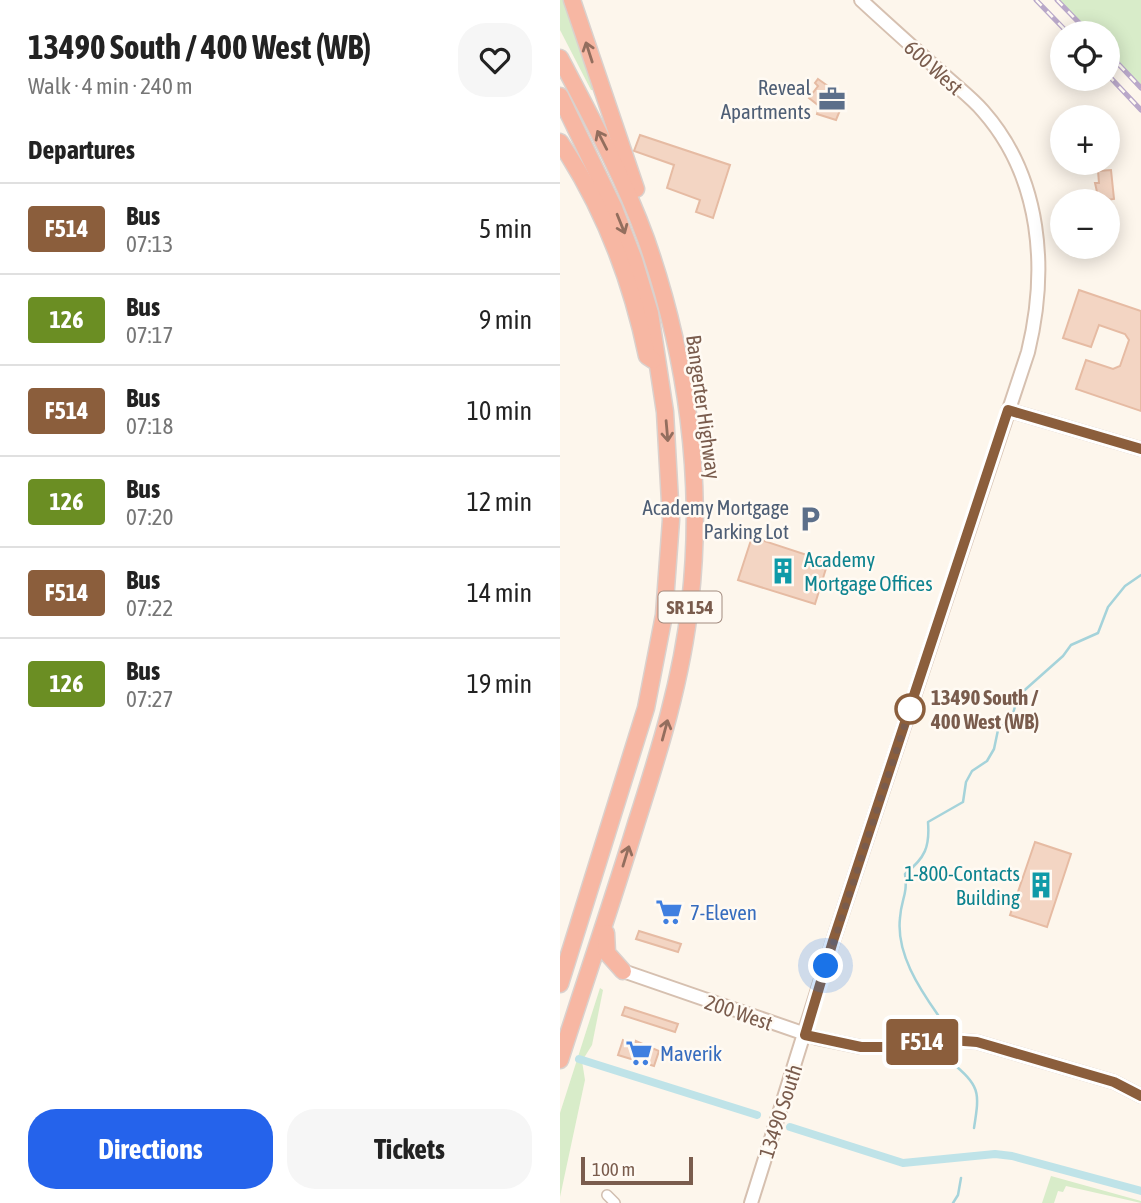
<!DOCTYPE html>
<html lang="en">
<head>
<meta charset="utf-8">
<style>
  body { margin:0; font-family:"Asap Condensed",sans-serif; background:#f6f6f6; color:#222; height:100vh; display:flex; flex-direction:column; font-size:26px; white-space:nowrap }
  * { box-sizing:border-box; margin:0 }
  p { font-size:23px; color:#767676 }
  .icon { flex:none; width:38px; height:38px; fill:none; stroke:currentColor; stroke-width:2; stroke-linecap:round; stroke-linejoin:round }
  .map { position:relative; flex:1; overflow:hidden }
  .panel { display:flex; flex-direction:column; background:#fff; width:560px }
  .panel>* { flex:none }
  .badge { padding:0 14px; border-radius:5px; font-size:24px; line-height:46px }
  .controls { position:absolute; left:490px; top:21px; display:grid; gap:14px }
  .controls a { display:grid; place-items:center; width:70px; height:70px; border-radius:50%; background:#fff; box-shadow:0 4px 18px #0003; font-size:35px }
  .scale { position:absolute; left:21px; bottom:18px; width:112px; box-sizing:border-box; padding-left:7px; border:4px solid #7a5c4d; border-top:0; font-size:19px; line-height:24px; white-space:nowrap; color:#7a5c4d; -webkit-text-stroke:5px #fffaf3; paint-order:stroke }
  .you { position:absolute; width:35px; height:35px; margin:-18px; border:5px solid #fff; border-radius:50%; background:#1a73e8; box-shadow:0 0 0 10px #1a73e833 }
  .map>.badge { position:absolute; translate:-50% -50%; box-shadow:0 0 0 4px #fff }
  h2 { padding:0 28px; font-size:26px; line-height:63px }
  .round { display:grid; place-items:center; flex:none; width:74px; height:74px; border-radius:28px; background:#f6f6f6 }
  .headline { display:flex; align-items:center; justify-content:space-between; height:119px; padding:0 28px }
  h1 { font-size:33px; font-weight:700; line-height:52px }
  .cta { display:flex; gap:14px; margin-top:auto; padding:14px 28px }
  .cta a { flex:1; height:80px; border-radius:28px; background:#2563eb; color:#fff; font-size:28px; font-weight:700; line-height:80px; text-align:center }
  .cta a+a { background:#f6f6f6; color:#222 }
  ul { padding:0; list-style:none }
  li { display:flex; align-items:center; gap:21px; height:91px; padding:0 28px; border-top:2px solid #e0e0e0 }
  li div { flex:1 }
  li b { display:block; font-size:26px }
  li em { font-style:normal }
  li .badge { min-width:77px; font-weight:700; text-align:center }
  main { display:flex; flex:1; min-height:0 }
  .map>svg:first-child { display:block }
  .green { fill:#d8ecc9 }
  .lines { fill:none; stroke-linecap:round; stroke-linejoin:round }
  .stream { stroke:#a5d3da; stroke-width:2.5 }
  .canal { stroke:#bfe3e8; stroke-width:8 }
  .building { fill:#f3d5c3; stroke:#e6bba3; stroke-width:2 }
  .street-casing { stroke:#d1beb0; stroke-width:12 }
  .secondary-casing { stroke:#d6c0b0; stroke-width:16 }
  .highway-casing { stroke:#dad1cd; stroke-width:19 }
  .street { stroke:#fff; stroke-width:9 }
  .secondary { stroke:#fff; stroke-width:12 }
  .highway { stroke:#f7b7a3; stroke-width:16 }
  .rail-casing { stroke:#b9a8c9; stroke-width:5 }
  .rail { stroke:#fffaf3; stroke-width:2.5; stroke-dasharray:8; stroke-linecap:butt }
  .oneway { stroke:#936e5e }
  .line-casing { stroke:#fff; stroke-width:16 }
  .line { stroke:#8b5e3c; stroke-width:10 }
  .walk { stroke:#7a5c4d; stroke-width:7; stroke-dasharray:0 12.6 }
  .stop-dot { fill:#fff; stroke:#8b5e3c; stroke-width:3.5 }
  .labels { text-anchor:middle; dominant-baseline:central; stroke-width:5; stroke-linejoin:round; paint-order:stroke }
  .shield { fill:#fffaf3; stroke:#a28b7f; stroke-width:2 }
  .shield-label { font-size:19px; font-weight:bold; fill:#7a5c4d }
  .street-label { font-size:21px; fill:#7a5c4d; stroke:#fffaf3 }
  .service-label { font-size:21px; fill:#4e5e75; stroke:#fffaf3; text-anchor:end }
  .culture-label { font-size:21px; fill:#0d838f; stroke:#fffaf3; text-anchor:start }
  .stop-label { font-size:21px; font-weight:bold; fill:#7a5c4d; stroke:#fffaf3; text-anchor:start }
  .shop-label { font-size:21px; fill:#366cbe; stroke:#fffaf3; text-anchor:start }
</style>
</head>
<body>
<main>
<section class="panel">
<div class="headline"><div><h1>13490 South / 400 West (WB)</h1><p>Walk · 4 min · 240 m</p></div><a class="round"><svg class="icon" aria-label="heart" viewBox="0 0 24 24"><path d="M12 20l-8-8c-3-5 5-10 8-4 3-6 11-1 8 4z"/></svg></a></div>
<h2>Departures</h2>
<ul>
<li><span class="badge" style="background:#8b5e3c;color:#fff">F514</span><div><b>Bus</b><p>07:13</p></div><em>5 min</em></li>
<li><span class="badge" style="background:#6b8e23;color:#fff">126</span><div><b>Bus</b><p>07:17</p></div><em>9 min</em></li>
<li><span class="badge" style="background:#8b5e3c;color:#fff">F514</span><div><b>Bus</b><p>07:18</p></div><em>10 min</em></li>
<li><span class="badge" style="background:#6b8e23;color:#fff">126</span><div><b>Bus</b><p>07:20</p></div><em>12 min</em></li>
<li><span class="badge" style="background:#8b5e3c;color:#fff">F514</span><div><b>Bus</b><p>07:22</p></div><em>14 min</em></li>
<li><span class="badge" style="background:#6b8e23;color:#fff">126</span><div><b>Bus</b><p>07:27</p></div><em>19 min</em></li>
</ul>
<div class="cta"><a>Directions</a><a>Tickets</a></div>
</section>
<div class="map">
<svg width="581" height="1203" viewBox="0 0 581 1203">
  <rect width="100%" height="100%" fill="#fdf6ec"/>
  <g class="green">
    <polygon points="0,0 5,0 34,90 31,90 0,30"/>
    <polygon points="499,0 581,0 581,86 548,51 548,33 531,33"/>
    <polygon points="40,988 43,990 32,1045 22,1061 25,1080 0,1197 0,1113"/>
    <polygon points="491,1176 581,1201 581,1203 506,1186 503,1192 498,1191 494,1203 482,1203"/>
  </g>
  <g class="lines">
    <g class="stream">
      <path d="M378,1015C359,988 336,953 340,918C341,899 348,895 345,874C365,858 370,847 368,822L403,802L406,782L412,771L427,761L434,749L438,730L452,717L458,696L503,656L511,645L538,633L548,607L565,586L581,575"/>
      <path d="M390,1061C420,1086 420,1091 414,1128"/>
      <polyline points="393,1203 398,1195 401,1178"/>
    </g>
    <g class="canal">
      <polyline points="19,1059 197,1115"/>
      <polyline points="230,1127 343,1163 435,1154 452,1156 581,1191"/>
    </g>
  </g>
  <g class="building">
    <polygon points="258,79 285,98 276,120 257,114 259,106 249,98 258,86 255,83"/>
    <polygon points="80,135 170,165 153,218 136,212 140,200 107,188 114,165 74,151"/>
    <polygon points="551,170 554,199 539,201 535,183 539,183 538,171"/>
    <polygon points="519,290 581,311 581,411 516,389 526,360 553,369 560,366 569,340 565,334 539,325 531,347 503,338"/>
    <polygon points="192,537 268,562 255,604 178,580"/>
    <polygon points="475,842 511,854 487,927 450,915"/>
    <polygon points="79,931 121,944 118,952 76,939"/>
    <polygon points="65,1007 118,1024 115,1032 62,1015"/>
    <polygon points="63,1040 76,1043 76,1041 99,1051 94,1066 58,1055"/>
  </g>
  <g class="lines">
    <g class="street-casing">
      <polyline id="street" points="47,1195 55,1203"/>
    </g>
    <g class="secondary-casing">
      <g id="secondary">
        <polyline points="448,410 581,449"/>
        <polyline points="63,971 257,1038 301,1047 329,1047 378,1039 417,1042 554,1082 581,1096"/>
        <path d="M191,1203L273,941L468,352C488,270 482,178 423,111C412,98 397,87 384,75C356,50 328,25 301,0"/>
      </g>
    </g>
    <g class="highway-casing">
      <g id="highway">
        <polyline points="12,0 76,189"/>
        <path d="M0,58C31,117 63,176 86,239C127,356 144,481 130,603C122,679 99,752 76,824C52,903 25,981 0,1060"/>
        <polyline points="0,96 54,208 74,260 90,313 105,412 111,520 104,615 86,708 0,984"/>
        <path d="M0,142C44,208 71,279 87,356L93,360"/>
        <polyline points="46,933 47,953 63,971"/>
      </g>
    </g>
    <use href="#street" class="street"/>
    <use href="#secondary" class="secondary"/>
    <use href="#highway" class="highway"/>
    <g class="rail-casing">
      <g id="rail">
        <polyline points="476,0 508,33"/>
        <polyline points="497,0 529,33"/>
        <polyline points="548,53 581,88"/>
        <polyline points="548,75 581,110"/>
      </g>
    </g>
    <use href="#rail" class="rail"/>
  </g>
  <defs><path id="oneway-shaft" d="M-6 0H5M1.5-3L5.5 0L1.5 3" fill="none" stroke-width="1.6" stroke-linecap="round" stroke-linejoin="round" transform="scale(1.75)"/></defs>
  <g class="oneway">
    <use href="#oneway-shaft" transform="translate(29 52) rotate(-108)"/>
    <use href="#oneway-shaft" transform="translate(42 140) rotate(-117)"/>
    <use href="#oneway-shaft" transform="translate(61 224) rotate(68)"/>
    <use href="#oneway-shaft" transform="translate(107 431) rotate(85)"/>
    <use href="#oneway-shaft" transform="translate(105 730) rotate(-75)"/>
    <use href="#oneway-shaft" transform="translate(66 856) rotate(-73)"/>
  </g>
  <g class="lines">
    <g class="line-casing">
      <polyline id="line" points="581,449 448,410 273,941 245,1035 301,1047 329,1047 378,1039 417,1042 554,1082 581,1096"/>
    </g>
    <use href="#line" class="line"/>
    <polyline class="walk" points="266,966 350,709"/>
  </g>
  <defs>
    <g id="office-bare" transform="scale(2.1)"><path d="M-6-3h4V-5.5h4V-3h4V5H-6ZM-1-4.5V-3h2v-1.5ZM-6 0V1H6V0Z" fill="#5c6f8a" stroke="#fffaf3" stroke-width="2.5" paint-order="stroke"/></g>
    <g id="parking-bare" transform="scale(2.1)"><path d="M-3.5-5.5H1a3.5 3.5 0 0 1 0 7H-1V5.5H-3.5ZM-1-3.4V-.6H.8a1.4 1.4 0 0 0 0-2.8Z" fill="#5c6f8a" stroke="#fffaf3" stroke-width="2.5" paint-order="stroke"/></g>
    <g id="building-bare" transform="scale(2.1)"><path d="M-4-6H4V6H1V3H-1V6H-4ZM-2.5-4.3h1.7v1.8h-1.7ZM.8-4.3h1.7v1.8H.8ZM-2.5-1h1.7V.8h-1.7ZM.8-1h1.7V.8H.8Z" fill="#0f9aa8" stroke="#fffaf3" stroke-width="2.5" paint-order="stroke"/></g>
    <g id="supermarket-bare" transform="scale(2.1)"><path d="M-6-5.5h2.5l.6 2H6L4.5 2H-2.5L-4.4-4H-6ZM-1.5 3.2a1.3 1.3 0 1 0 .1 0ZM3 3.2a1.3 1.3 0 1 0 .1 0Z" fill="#3f7fe0" stroke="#fffaf3" stroke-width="2.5" paint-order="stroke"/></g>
  </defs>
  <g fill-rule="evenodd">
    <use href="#office-bare" x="272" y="99"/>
    <use href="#parking-bare" x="250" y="519"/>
    <use href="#building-bare" x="223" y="571"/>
    <use href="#building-bare" x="481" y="885"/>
    <use href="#supermarket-bare" x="109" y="912"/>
    <use href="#supermarket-bare" x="79" y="1053"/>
  </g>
  <circle class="stop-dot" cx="350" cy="709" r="14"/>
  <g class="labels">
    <rect class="shield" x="98.5" y="591.5" width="63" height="31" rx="5"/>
    <g class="shield-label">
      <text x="130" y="607">SR 154</text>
    </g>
    <g class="street-label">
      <text transform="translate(374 67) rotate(42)">600 West</text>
      <text transform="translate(144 407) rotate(82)">Bangerter Highway</text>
      <text transform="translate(179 1012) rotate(19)">200 West</text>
      <text transform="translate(220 1111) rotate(-72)">13490 South</text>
    </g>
    <g class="service-label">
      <text x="251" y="87">Reveal<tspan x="251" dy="24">Apartments</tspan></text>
      <text x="229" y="507">Academy Mortgage<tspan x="229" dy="24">Parking Lot</tspan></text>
    </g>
    <g class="culture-label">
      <text x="244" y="559">Academy<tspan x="244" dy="24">Mortgage Offices</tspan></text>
      <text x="460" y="873" text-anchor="end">1-800-Contacts<tspan x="460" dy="24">Building</tspan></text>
    </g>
    <g class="stop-label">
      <text x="371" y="697">13490 South /<tspan x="371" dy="24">400 West (WB)</tspan></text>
    </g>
    <g class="shop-label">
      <text x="130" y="912">7-Eleven</text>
      <text x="100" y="1053">Maverik</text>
    </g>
  </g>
</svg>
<div class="controls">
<a><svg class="icon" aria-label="locate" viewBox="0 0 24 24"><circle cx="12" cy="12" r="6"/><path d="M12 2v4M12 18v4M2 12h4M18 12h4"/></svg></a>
<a>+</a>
<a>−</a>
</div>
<div class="scale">100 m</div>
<div class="you" style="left:266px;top:966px"></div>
<b class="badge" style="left:362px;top:1042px;background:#8b5e3c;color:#fff">F514</b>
</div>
</main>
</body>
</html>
